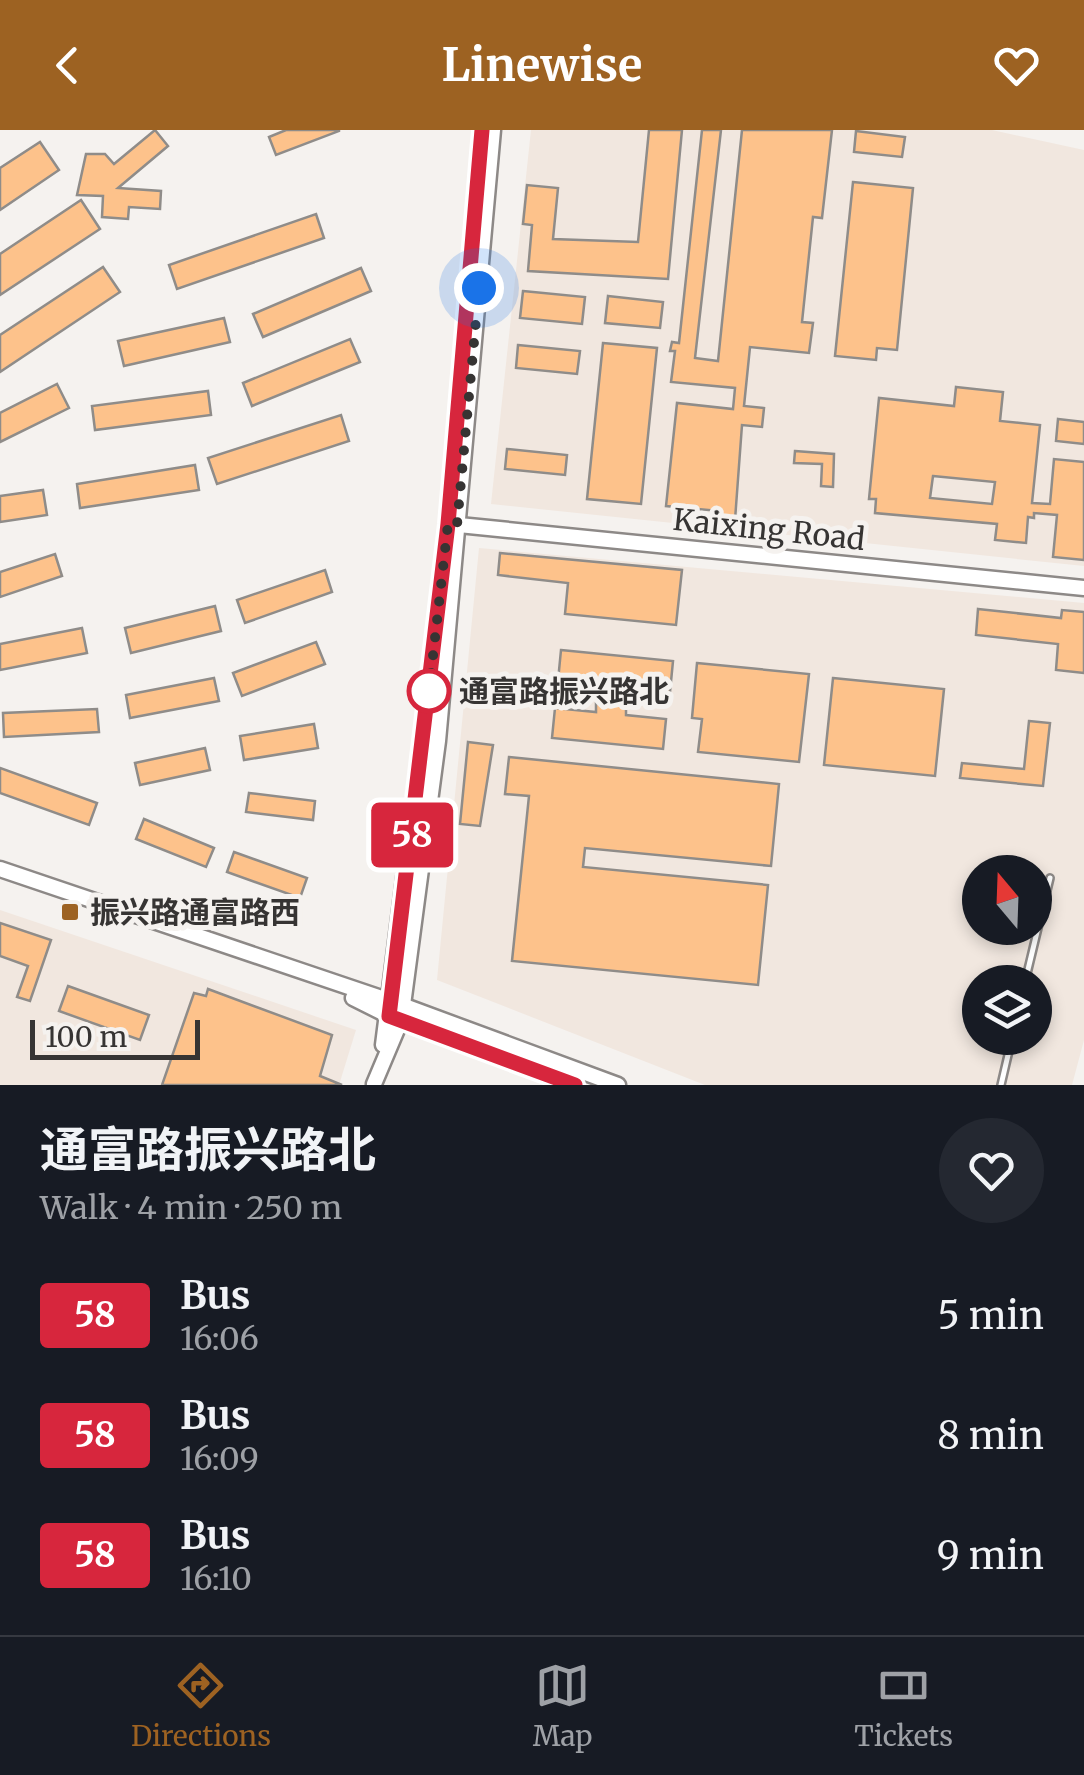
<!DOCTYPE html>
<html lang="en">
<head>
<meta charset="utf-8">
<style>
  body { margin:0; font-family:Merriweather,"Noto Sans SC",serif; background:#242831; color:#f1f3f6; height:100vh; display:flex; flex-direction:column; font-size:38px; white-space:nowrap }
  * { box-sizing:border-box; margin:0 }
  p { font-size:32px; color:#9ea1a6 }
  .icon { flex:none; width:55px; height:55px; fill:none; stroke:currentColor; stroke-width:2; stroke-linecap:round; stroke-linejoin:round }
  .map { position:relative; height:955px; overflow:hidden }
  .sheet { display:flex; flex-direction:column; background:#171b24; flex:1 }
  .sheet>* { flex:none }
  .badge { padding:0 20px; border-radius:8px; font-size:35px; line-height:65px }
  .needle { width:65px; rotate:341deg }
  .controls { position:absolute; left:962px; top:725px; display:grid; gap:20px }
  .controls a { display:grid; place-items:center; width:90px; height:90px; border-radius:50%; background:#171b24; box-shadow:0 5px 15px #0003; font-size:50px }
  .scale { position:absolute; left:30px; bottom:25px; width:170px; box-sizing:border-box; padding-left:10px; border:5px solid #363433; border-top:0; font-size:28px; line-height:35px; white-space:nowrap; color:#363433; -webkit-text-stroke:8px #f5f2ef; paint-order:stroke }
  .you { position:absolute; width:50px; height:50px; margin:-25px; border:8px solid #fff; border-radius:50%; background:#1a73e8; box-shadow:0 0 0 15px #1a73e833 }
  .map>.badge { position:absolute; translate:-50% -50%; box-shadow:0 0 0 5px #fff }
  .round { display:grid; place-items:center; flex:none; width:105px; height:105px; border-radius:52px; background:#242831 }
  .head { display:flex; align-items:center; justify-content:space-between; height:170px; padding:0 40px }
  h1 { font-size:48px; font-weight:700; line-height:75px }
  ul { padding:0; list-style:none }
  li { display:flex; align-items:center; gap:30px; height:120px; padding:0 40px }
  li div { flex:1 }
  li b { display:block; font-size:38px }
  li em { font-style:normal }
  li .badge { min-width:110px; font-weight:700; text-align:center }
  header { display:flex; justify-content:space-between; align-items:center; height:130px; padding:0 40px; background:#9d6222; color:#fff; font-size:45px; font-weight:700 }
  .menu { display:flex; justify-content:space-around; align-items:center; height:140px; border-top:2px solid #363941; background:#171b24; font-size:28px; color:#9ea1a6 }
  .menu a { display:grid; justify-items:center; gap:5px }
  .menu .on { color:#9d6222 }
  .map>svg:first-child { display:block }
  .built { fill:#f1e7df; fill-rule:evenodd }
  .building { fill:#fdc28b; stroke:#8f8c89; stroke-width:2.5; fill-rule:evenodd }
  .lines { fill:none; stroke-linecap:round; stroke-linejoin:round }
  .lane-casing { stroke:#8d8987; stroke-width:10 }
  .secondary-casing { stroke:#8d8987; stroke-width:19 }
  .lane { stroke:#fff; stroke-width:5 }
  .secondary { stroke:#fff; stroke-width:14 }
  .line-casing { stroke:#fff; stroke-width:22 }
  .line { stroke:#d7263d; stroke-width:15 }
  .walk { stroke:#363433; stroke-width:10; stroke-dasharray:0 18 }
  .stop-dot { fill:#fff; stroke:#d7263d; stroke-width:5 }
  .poi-dot { fill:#9d6222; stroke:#f5f2ef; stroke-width:4 }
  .labels { text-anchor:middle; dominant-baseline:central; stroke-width:10; stroke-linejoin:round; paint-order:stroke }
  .street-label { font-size:30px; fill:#363433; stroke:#f5f2ef }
  .stop-label { font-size:30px; font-weight:bold; fill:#363433; stroke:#f5f2ef; text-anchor:start }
  .poi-label { font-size:30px; font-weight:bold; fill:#363433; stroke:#f5f2ef; text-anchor:start }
</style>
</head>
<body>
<header><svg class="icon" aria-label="back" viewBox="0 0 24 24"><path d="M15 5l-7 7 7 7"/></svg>Linewise<svg class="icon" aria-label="heart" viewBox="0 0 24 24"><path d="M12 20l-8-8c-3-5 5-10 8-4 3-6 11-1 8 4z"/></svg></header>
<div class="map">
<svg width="1084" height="955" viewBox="0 0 1084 955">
  <rect width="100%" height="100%" fill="#f5f2ef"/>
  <g class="built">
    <polygon points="531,0 992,0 1084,20 1084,436 491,374"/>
    <path d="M479,418L1084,473V910L1072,955H705L437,850ZM980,742H1035V798H980ZM980,852H1035V908H980Z"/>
    <polygon points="0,780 356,900 339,955 0,955"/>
  </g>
  <g class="building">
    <polygon points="155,0 168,16 118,58 161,61 160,79 129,77 128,89 102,87 103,66 77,65 86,24 105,24 114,34"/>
    <polygon points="286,0 339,0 339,1 276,25 269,7"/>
    <polygon points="649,0 682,0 668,149 528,141 532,95 523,94 527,55 558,58 553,109 638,112"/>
    <polygon points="702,0 721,0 695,228 718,231 742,0 832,0 822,88 813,87 802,192 813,193 809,223 750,217 744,276 764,278 762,297 742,295 735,390 719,388 720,381 666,376 677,273 733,279 735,258 671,252 675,221 670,221 672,212 679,213"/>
    <polygon points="856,1 905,7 902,27 854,22"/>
    <polygon points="40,12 59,40 0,80 0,38"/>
    <polygon points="853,52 913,58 897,220 877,218 876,230 835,226"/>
    <polygon points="81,70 100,99 0,165 0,124"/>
    <polygon points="316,84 324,108 177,159 169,135"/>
    <polygon points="103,137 120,162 0,242 0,205"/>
    <polygon points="361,138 371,161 263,207 253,184"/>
    <polygon points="523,161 585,167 582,194 520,188"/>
    <polygon points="608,166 663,172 660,198 605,193"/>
    <polygon points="224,188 230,212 124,236 118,211"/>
    <polygon points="350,209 360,232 252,276 243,253"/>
    <polygon points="603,213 657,218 641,374 587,369"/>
    <polygon points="518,215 580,221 577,244 516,238"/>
    <polygon points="57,254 69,278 0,312 0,283"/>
    <path d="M956,257L1003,262L1000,291L1040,295L1032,373L1050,374L1054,329L1084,332V430L1053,427L1057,385L1034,383V388L1028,387L1026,413L995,410L997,394L875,383L876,369H869L879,268L954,276ZM933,346L995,352L992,374L930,368Z"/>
    <polygon points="208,261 211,285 95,300 92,276"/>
    <polygon points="341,285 349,311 217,354 208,328"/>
    <polygon points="1058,289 1084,292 1084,314 1056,311"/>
    <polygon points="507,319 567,325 565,345 505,339"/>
    <polygon points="795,321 834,324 833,357 821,356 822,334 794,333"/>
    <polygon points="195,335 199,360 80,378 77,354"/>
    <polygon points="43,360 47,385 0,392 0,366"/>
    <polygon points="500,423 682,440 676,495 565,484 568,453 498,445"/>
    <polygon points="55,424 62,446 0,467 0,442"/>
    <polygon points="325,440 332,462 245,493 237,470"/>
    <polygon points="215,476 221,501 131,523 125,498"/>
    <polygon points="978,479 1061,488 1062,480 1084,482 1084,543 1056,540 1058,514 976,505"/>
    <polygon points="82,498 87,523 0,540 0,514"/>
    <polygon points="316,512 325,534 242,566 233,543"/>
    <polygon points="561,520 673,531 670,562 558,551"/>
    <polygon points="697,533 809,544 799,632 698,622 702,589 692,588"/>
    <polygon points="214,548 219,571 130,588 126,565"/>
    <polygon points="833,548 944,559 935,646 824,635"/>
    <polygon points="596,573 626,576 626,585 666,589 663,619 552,608 555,578 596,582"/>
    <polygon points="97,579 99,602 4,607 3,583"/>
    <polygon points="1029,591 1050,593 1043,656 960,648 962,633 1024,639"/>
    <polygon points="314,594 318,618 244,630 240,606"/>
    <polygon points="468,612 493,615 480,696 460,694"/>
    <polygon points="205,618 210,640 140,655 135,633"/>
    <polygon points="509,627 779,654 771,736 585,718 583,737 768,755 758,855 512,831 529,666 505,664"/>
    <polygon points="0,638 97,673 89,695 0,663"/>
    <polygon points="249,663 315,671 313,690 246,682"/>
    <polygon points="144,689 214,718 206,737 136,709"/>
    <polygon points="234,722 307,748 300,768 227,742"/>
    <polygon points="0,793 51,810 30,871 17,867 28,836 0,826"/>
    <polygon points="68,856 149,885 140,910 59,881"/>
    <polygon points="208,859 332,905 320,946 342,955 162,955 194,863 206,866"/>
  </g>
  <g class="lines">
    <g class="lane-casing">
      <g id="lane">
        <polyline points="1025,852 1050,748"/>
        <polyline points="1001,955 1012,908"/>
      </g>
    </g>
    <g class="secondary-casing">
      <g id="secondary">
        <polyline points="458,280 482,0"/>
        <polyline points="449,394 1084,458"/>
        <polyline points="0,739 402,875 618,955"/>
        <polyline points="353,868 389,886 575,955"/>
        <polyline points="383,915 448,401"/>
        <polyline points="374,954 401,890 438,611 493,0"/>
      </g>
    </g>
    <use href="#lane" class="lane"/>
    <use href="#secondary" class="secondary"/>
  </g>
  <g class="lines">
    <g class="line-casing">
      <polyline id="line" points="482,0 448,394 389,886 575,955"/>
    </g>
    <use href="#line" class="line"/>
    <polyline class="walk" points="429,561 448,394 457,395 479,158"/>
  </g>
  <circle class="stop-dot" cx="429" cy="561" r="20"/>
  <rect class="poi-dot" x="60" y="772" width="20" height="20" rx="5"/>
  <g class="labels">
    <g class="street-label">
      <text transform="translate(769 399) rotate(6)">Kaixing Road</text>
    </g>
    <g class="stop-label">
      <text x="459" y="561">通富路振兴路北</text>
    </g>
    <g class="poi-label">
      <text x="90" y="782">振兴路通富路西</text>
    </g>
  </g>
</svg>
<div class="controls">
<a><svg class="needle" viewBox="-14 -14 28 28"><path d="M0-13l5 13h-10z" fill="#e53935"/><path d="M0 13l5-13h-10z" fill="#9ea1a6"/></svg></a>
<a><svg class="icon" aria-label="layers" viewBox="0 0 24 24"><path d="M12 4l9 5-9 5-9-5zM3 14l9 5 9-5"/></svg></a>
</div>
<div class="scale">100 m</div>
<div class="you" style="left:479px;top:158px"></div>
<b class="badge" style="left:412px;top:705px;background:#d7263d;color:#fff">58</b>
</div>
<section class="sheet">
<div class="head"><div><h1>通富路振兴路北</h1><p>Walk · 4 min · 250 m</p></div><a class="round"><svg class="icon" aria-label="heart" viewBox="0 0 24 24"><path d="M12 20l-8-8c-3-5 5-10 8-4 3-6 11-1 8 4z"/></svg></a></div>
<ul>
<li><span class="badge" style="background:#d7263d;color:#fff">58</span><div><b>Bus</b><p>16:06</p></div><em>5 min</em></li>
<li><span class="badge" style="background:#d7263d;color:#fff">58</span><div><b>Bus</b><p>16:09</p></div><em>8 min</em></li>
<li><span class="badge" style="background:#d7263d;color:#fff">58</span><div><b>Bus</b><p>16:10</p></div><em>9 min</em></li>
</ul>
</section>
<nav class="menu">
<a class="on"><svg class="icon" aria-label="directions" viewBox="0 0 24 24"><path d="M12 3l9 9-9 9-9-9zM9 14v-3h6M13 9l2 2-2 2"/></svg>Directions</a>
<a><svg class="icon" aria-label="map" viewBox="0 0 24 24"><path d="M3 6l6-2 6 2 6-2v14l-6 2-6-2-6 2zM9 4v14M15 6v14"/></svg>Map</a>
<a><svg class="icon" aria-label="tickets" viewBox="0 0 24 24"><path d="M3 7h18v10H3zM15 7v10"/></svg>Tickets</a>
</nav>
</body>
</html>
